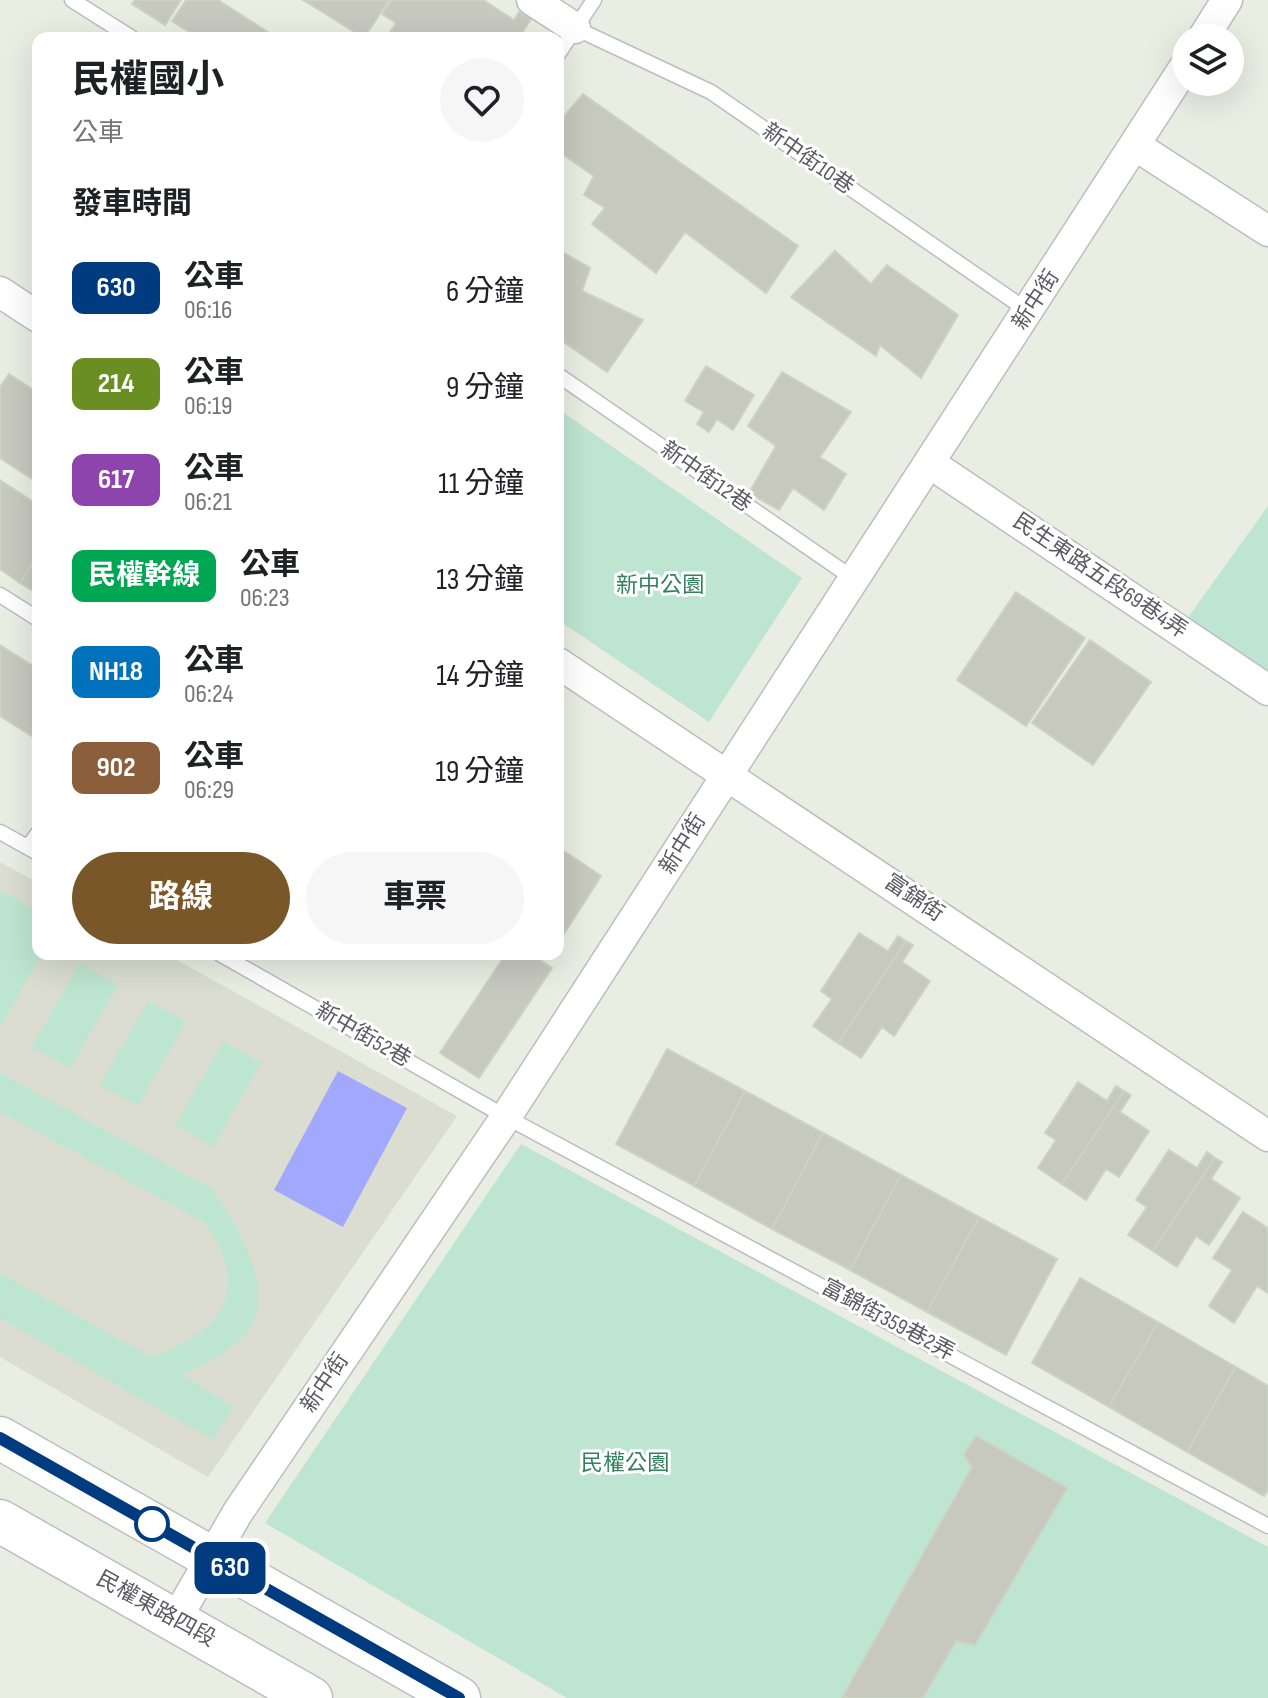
<!DOCTYPE html>
<html lang="zh-TW">
<head>
<meta charset="utf-8">
<style>
  body { margin:0; font-family:"Sofia Sans Condensed","Noto Sans TC",sans-serif; background:#f6f6f6; color:#202124; height:100vh; display:flex; flex-direction:column; font-size:30px; white-space:nowrap }
  * { box-sizing:border-box; margin:0 }
  p { font-size:26px; color:#757577 }
  .icon { flex:none; width:44px; height:44px; fill:none; stroke:currentColor; stroke-width:2; stroke-linecap:round; stroke-linejoin:round }
  .map { position:relative; flex:1; overflow:hidden }
  .panel { position:absolute; left:32px; top:32px; width:532px; height:928px; display:flex; flex-direction:column; background:#fff; border-radius:16px; box-shadow:0 8px 32px #0002 }
  .panel>* { flex:none }
  .badge { padding:0 16px; border-radius:12px; font-size:28px; line-height:52px }
  .tools { position:absolute; left:1172px; top:24px; display:grid; gap:16px }
  .tools a { display:grid; place-items:center; width:72px; height:72px; border-radius:50%; background:#fff; box-shadow:0 8px 32px #0002; font-size:40px }
  .map>.badge { position:absolute; translate:-50% -50%; box-shadow:0 0 0 4px #fff }
  h2 { padding:0 40px; font-size:30px; line-height:72px }
  .round { display:grid; place-items:center; flex:none; width:84px; height:84px; border-radius:42px; background:#f6f6f6 }
  .headline { display:flex; align-items:center; justify-content:space-between; height:136px; padding:0 40px }
  h1 { font-size:38px; font-weight:700; line-height:60px }
  .cta { display:flex; gap:16px; margin-top:auto; padding:16px 40px }
  .cta a { flex:1; height:92px; border-radius:48px; background:#795729; color:#fff; font-size:32px; font-weight:700; line-height:92px; text-align:center }
  .cta a+a { background:#f6f6f6; color:#202124 }
  ul { padding:0; list-style:none }
  li { display:flex; align-items:center; gap:24px; height:96px; padding:0 40px }
  li div { flex:1 }
  li b { display:block; font-size:30px }
  li em { font-style:normal }
  li .badge { min-width:88px; font-weight:700; text-align:center }
  .map>svg:first-child { display:block }
  .education { fill:#daddd0 }
  .green { fill:#bee5d1 }
  .water { fill:#a2a8fe }
  .building { fill:#c7c8be; stroke:#ced2c0; stroke-width:2 }
  .lines { fill:none; stroke-linecap:round; stroke-linejoin:round }
  .lane-casing { stroke:#bdbcc3; stroke-width:17 }
  .street-casing { stroke:#bdbcc3; stroke-width:33 }
  .secondary-casing { stroke:#bebdc5; stroke-width:45 }
  .lane { stroke:#fff; stroke-width:14 }
  .street { stroke:#fff; stroke-width:30 }
  .secondary { stroke:#fff; stroke-width:42 }
  .line-casing { stroke:#fff; stroke-width:18 }
  .line { stroke:#003b80; stroke-width:12 }
  .stop-dot { fill:#fff; stroke:#003b80; stroke-width:4 }
  .labels { text-anchor:middle; dominant-baseline:central; stroke-width:6; stroke-linejoin:round; paint-order:stroke }
  .street-label { font-size:22px; fill:#5b5a63; stroke:#fff }
  .park-label { font-size:22px; fill:#34805e; stroke:#fff }
</style>
</head>
<body>
<div class="map">
<svg width="1268" height="1698" viewBox="0 0 1268 1698">
  <rect width="100%" height="100%" fill="#eaede2"/>
  <polygon class="education" points="0,862 38,883 38,954 166,954 457,1116 208,1477 0,1357"/>
  <g class="green">
    <polygon points="558,409 802,578 709,722 558,620"/>
    <polygon points="1268,506 1268,689 1179,630"/>
    <polygon points="0,890 38,912 38,954 42,954 0,1027"/>
    <polygon points="80,963 118,985 70,1068 32,1047"/>
    <polygon points="148,1001 186,1022 138,1106 100,1085"/>
    <polygon points="224,1041 261,1063 213,1147 175,1125"/>
    <path d="M0,1073L212,1189C236,1223 276,1286 250,1328C236,1350 205,1363 183,1375L233,1407L213,1440L0,1318V1273L151,1357C221,1332 255,1291 204,1222L0,1112Z"/>
    <polygon points="521,1144 1268,1547 1268,1698 567,1698 265,1523"/>
  </g>
  <polygon class="water" points="338,1071 407,1108 343,1227 274,1190"/>
  <g class="building">
    <polygon points="135,0 181,0 165,25 132,4"/>
    <polygon points="186,0 218,0 277,38 198,38 172,21"/>
    <polygon points="303,0 389,0 364,38"/>
    <polygon points="391,0 483,0 514,20 519,12 531,19 519,38 386,38 396,23 382,14"/>
    <polygon points="583,94 798,246 766,293 685,232 656,273 592,224 605,208 584,195 594,176 558,151 558,123"/>
    <polygon points="835,251 871,284 887,265 958,315 921,378 880,345 876,356 791,297"/>
    <polygon points="564,253 590,268 582,291 643,320 607,372 558,338 558,265"/>
    <polygon points="706,366 754,395 733,430 717,419 709,432 697,424 704,412 685,401"/>
    <polygon points="782,372 851,412 820,457 846,474 824,510 793,488 779,510 749,493 776,446 748,426"/>
    <polygon points="9,374 38,393 38,483 0,458 0,387"/>
    <polygon points="0,480 38,505 38,555 20,583 0,569"/>
    <polygon points="38,555 38,594 20,583"/>
    <polygon points="1016,592 1085,638 1026,726 957,680"/>
    <polygon points="1090,640 1151,682 1093,765 1032,723"/>
    <polygon points="0,645 38,669 38,740 0,716"/>
    <polygon points="558,847 601,876 558,943"/>
    <polygon points="859,933 888,951 898,936 906,941 838,1043 813,1026 832,999 821,991"/>
    <polygon points="906,941 913,945 902,962 930,981 894,1036 882,1027 861,1058 838,1043"/>
    <polygon points="506,954 531,954 552,968 479,1078 440,1053"/>
    <polygon points="667,1049 745,1091 694,1186 616,1144"/>
    <polygon points="1078,1082 1107,1101 1116,1086 1124,1091 1062,1184 1038,1168 1056,1140 1045,1133"/>
    <polygon points="745,1091 823,1133 772,1229 694,1186"/>
    <polygon points="1124,1091 1131,1095 1120,1112 1149,1131 1119,1177 1106,1169 1086,1200 1062,1184"/>
    <polygon points="823,1133 901,1175 850,1270 772,1229"/>
    <polygon points="1169,1150 1197,1168 1207,1152 1215,1158 1153,1251 1128,1235 1147,1207 1136,1200"/>
    <polygon points="1215,1158 1222,1162 1211,1179 1240,1198 1209,1245 1196,1236 1177,1267 1153,1251"/>
    <polygon points="901,1175 979,1217 927,1312 850,1270"/>
    <polygon points="1243,1212 1268,1228 1268,1293 1257,1286 1234,1323 1209,1306 1232,1270 1213,1258"/>
    <polygon points="979,1217 1057,1259 1006,1355 927,1312"/>
    <polygon points="1080,1278 1158,1322 1109,1407 1032,1363"/>
    <polygon points="1158,1322 1236,1367 1187,1452 1109,1407"/>
    <polygon points="1236,1367 1268,1386 1268,1490 1264,1496 1187,1452"/>
    <polygon points="976,1436 1067,1488 975,1645 956,1641 923,1698 842,1698 972,1467 964,1454"/>
  </g>
  <g class="lines">
    <g class="lane-casing">
      <g id="lane">
        <polyline points="72,0 132,38"/>
        <polyline points="575,28 711,92 1028,311"/>
        <polyline points="558,54 594,0"/>
        <polyline points="558,375 854,579"/>
        <polyline points="0,595 38,619"/>
        <polyline points="0,832 38,853"/>
        <polyline points="28,847 38,833"/>
        <polyline points="220,954 506,1117 1268,1526"/>
      </g>
    </g>
    <g class="street-casing">
      <g id="street">
        <polyline points="532,0 575,28"/>
        <polyline points="1203,38 1227,0"/>
        <polyline points="1136,146 1268,231"/>
        <polyline points="0,292 38,317"/>
        <polyline points="931,464 1268,690"/>
        <polyline points="558,663 1268,1136"/>
        <polyline points="176,1619 238,1512 506,1117 1186,65"/>
      </g>
    </g>
    <g class="secondary-casing">
      <g id="secondary">
        <polyline points="0,1438 459,1698"/>
        <polyline points="0,1521 311,1698"/>
      </g>
    </g>
    <use href="#lane" class="lane"/>
    <use href="#street" class="street"/>
    <use href="#secondary" class="secondary"/>
  </g>
  <g class="lines">
    <g class="line-casing">
      <polyline id="line" points="0,1438 459,1698"/>
    </g>
    <use href="#line" class="line"/>
  </g>
  <circle class="stop-dot" cx="152" cy="1524" r="16"/>
  <g class="labels">
    <g class="street-label">
      <text transform="translate(808 159) rotate(35)">新中街10巷</text>
      <text transform="translate(1036 300) rotate(-57)">新中街</text>
      <text transform="translate(706 477) rotate(35)">新中街12巷</text>
      <text transform="translate(1100 576) rotate(34)">民生東路五段69巷4弄</text>
      <text transform="translate(683 844) rotate(-58)">新中街</text>
      <text transform="translate(914 898) rotate(34)">富錦街</text>
      <text transform="translate(363 1035) rotate(30)">新中街52巷</text>
      <text transform="translate(888 1320) rotate(28)">富錦街359巷2弄</text>
      <text transform="translate(325 1383) rotate(-56)">新中街</text>
      <text transform="translate(156 1609) rotate(29)">民權東路四段</text>
    </g>
    <g class="park-label">
      <text x="660" y="585">新中公園</text>
      <text x="625" y="1463">民權公園</text>
    </g>
  </g>
</svg>
<div class="tools">
<a><svg class="icon" aria-label="layers" viewBox="0 0 24 24"><path d="M12 4l9 5-9 5-9-5zM3 14l9 5 9-5"/></svg></a>
</div>
<b class="badge" style="left:230px;top:1568px;background:#003b80;color:#fff">630</b>
<section class="panel">
<div class="headline"><div><h1>民權國小</h1><p>公車</p></div><a class="round"><svg class="icon" aria-label="heart" viewBox="0 0 24 24"><path d="M12 20l-8-8c-3-5 5-10 8-4 3-6 11-1 8 4z"/></svg></a></div>
<h2>發車時間</h2>
<ul>
<li><span class="badge" style="background:#003b80;color:#fff">630</span><div><b>公車</b><p>06:16</p></div><em>6 分鐘</em></li>
<li><span class="badge" style="background:#6b8e23;color:#fff">214</span><div><b>公車</b><p>06:19</p></div><em>9 分鐘</em></li>
<li><span class="badge" style="background:#8e44ad;color:#fff">617</span><div><b>公車</b><p>06:21</p></div><em>11 分鐘</em></li>
<li><span class="badge" style="background:#00a651;color:#fff">民權幹線</span><div><b>公車</b><p>06:23</p></div><em>13 分鐘</em></li>
<li><span class="badge" style="background:#0072bc;color:#fff">NH18</span><div><b>公車</b><p>06:24</p></div><em>14 分鐘</em></li>
<li><span class="badge" style="background:#8b5e3c;color:#fff">902</span><div><b>公車</b><p>06:29</p></div><em>19 分鐘</em></li>
</ul>
<div class="cta"><a>路線</a><a>車票</a></div>
</section>
</div>
</body>
</html>
